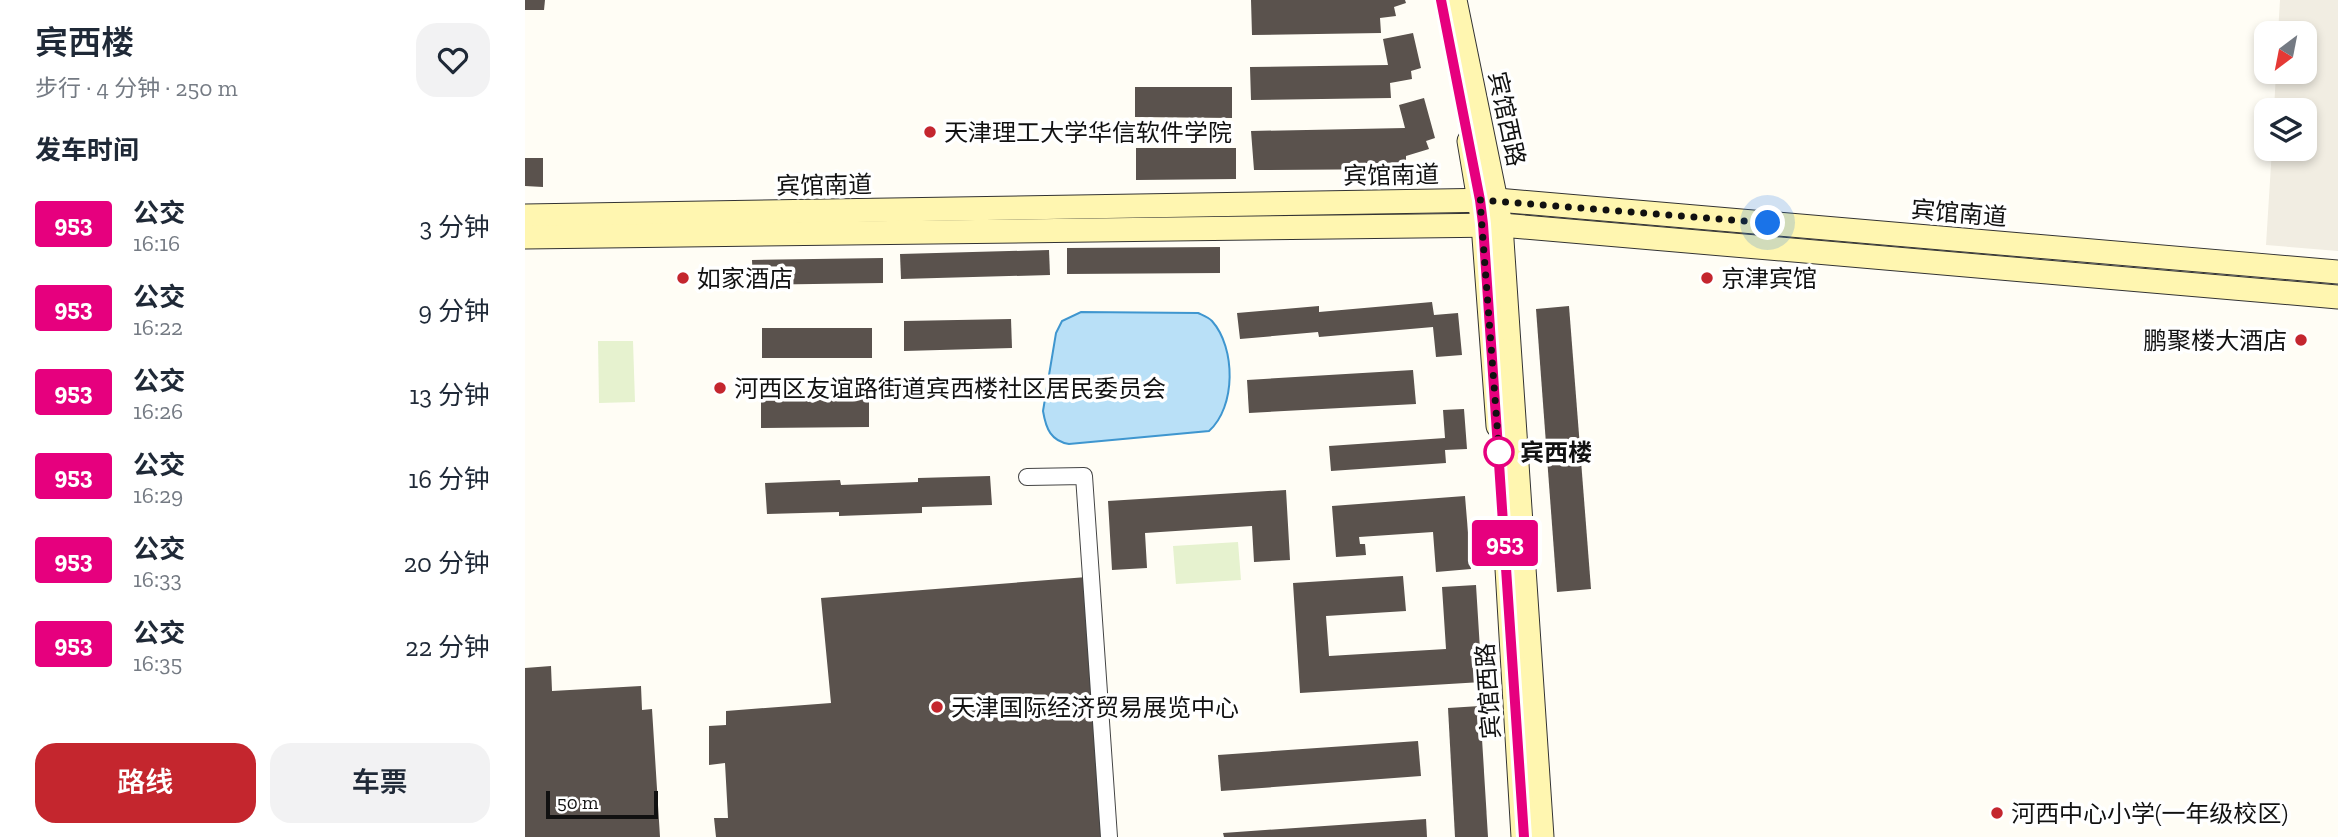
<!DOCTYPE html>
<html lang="zh">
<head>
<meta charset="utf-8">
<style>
  body { margin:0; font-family:"Zilla Slab","Noto Sans SC",serif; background:#f2f2f3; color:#1f2937; height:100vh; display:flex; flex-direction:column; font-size:26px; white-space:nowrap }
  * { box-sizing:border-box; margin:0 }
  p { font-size:23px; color:#747a83 }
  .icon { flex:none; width:38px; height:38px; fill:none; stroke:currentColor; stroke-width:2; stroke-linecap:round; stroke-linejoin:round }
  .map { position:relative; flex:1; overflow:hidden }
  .side { display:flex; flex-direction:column; background:#fff; width:525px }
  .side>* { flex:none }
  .badge { padding:0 14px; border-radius:5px; font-size:24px; line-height:46px }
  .needle { width:46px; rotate:212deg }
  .fabs { position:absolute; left:1729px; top:21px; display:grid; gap:14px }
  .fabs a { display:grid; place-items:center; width:63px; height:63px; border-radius:14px; background:#fff; box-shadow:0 4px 10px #0003; font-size:35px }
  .scale { position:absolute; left:21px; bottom:18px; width:112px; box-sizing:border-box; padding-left:7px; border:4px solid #111; border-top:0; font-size:19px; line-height:24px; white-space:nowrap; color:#111; -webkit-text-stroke:5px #fff; paint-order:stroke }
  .you { position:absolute; width:35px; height:35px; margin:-18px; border:5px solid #fff; border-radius:50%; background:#1a73e8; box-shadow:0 0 0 10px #1a73e833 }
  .map>.badge { position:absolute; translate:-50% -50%; box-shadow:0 0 0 4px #fff }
  h2 { padding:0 35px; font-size:26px; line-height:63px }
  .round { display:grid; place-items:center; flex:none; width:74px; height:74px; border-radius:21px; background:#f2f2f3 }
  .headline { display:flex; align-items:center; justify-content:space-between; height:119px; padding:0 35px }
  h1 { font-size:33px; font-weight:600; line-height:52px }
  .primary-button { display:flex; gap:14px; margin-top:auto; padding:14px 35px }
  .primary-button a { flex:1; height:80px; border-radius:21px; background:#c4262e; color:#fff; font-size:28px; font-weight:600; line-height:80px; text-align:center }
  .primary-button a+a { background:#f2f2f3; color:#1f2937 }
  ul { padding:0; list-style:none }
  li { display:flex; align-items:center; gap:21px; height:84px; padding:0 35px }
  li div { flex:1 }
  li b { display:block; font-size:26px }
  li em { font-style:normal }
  li .badge { min-width:77px; font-weight:700; text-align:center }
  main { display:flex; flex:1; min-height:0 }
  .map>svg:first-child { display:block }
  .pitch { fill:#e6f2cf }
  .plaza { fill:#f1ede2 }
  .water { fill:#b9e0f7; stroke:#3f96cf; stroke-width:2 }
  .building { fill:#5a524d }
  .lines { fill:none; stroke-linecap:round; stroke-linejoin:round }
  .street-casing { stroke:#444; stroke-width:18 }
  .secondary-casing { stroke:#333; stroke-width:25 }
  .street { stroke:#fff; stroke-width:16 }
  .secondary { stroke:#fff6b0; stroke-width:23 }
  .line-casing { stroke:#fff; stroke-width:16 }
  .line { stroke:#e6007e; stroke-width:10 }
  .walk { stroke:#111; stroke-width:7; stroke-dasharray:0 12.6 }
  .poi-dot { fill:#c4262e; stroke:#fff; stroke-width:2.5 }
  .stop-dot { fill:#fff; stroke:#e6007e; stroke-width:3.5 }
  .labels { text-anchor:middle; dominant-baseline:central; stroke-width:7; stroke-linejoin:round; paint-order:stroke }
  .street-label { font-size:24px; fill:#111; stroke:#fff }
  .poi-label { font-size:24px; fill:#111; stroke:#fff; text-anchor:start }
  .stop-label { font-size:24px; font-weight:bold; fill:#111; stroke:#fff; text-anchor:start }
</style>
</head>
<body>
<main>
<section class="side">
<div class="headline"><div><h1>宾西楼</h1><p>步行 · 4 分钟 · 250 m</p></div><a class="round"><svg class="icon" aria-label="heart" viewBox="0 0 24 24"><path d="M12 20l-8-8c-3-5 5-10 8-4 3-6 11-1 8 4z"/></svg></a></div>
<h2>发车时间</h2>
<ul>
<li><span class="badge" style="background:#e6007e;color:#fff">953</span><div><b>公交</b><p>16:16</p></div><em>3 分钟</em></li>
<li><span class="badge" style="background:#e6007e;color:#fff">953</span><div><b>公交</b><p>16:22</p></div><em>9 分钟</em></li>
<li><span class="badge" style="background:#e6007e;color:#fff">953</span><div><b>公交</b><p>16:26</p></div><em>13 分钟</em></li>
<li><span class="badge" style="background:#e6007e;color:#fff">953</span><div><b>公交</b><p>16:29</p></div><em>16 分钟</em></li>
<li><span class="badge" style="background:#e6007e;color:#fff">953</span><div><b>公交</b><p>16:33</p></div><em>20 分钟</em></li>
<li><span class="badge" style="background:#e6007e;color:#fff">953</span><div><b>公交</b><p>16:35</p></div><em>22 分钟</em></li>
</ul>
<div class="primary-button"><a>路线</a><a>车票</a></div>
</section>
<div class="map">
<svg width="1813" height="837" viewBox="0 0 1813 837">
  <rect width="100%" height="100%" fill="#fffdf5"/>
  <g class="pitch">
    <polygon points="73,341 108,341 110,402 74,403"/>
    <polygon points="713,542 716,580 651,584 648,546"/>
  </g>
  <polygon class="plaza" points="1755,0 1813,0 1813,251 1741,245 1747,149 1780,149 1780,110 1749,110 1751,72 1780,72 1780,33 1753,33"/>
  <path class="water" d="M556,312L673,313C677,315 683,317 687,321C711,348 711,407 684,431L544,444C526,441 521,429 518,411L531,333L537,321Z"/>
  <g class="building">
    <polygon points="0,0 20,0 19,10 0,10"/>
    <polygon points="726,0 880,0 881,3 869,7 871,16 855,18 856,33 727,35"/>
    <polygon points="888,33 896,68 886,71 887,79 865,83 866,98 726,100 725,67 863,65 858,39"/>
    <polygon points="610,87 707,87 707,118 610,117"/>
    <polygon points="899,98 910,138 901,141 904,149 881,156 881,169 729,170 726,131 880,128 874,105"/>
    <polygon points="611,148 711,148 711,179 611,180"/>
    <polygon points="0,158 18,158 18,187 0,186"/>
    <polygon points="695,247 695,273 542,274 542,248"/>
    <polygon points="524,250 525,275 376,279 375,254"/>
    <polygon points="358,258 358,283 228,285 227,260"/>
    <polygon points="907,302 909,315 933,313 937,355 911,357 908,327 794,337 793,332 715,339 712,313 794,306 794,312"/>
    <polygon points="1044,306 1066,589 1032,592 1011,309"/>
    <polygon points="486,319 487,348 379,351 379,321"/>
    <rect x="237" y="328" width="110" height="30"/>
    <polygon points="888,370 891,404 724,413 722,380"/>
    <polygon points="344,395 344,427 236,428 236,396"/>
    <polygon points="939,409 942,449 920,450 921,463 806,471 804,446 920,438 918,410"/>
    <polygon points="465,476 467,505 397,507 397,513 314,516 314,512 242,514 240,483 315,480 316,485 393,482 393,478"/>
    <polygon points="761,490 765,560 729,562 727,526 620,533 622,568 587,570 583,501"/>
    <polygon points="940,496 946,569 911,572 908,532 834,537 835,544 840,544 841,555 811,557 807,506"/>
    <polygon points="878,576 881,611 801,616 804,656 921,649 917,587 951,585 957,682 775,693 768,583"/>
    <polygon points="562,577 580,837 191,837 189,818 203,818 200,763 184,765 184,726 201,725 201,711 306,703 296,598"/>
    <polygon points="26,666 27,691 116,686 117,710 127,709 135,837 0,837 0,668"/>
    <polygon points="955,706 963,837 930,837 923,708"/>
    <polygon points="893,741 896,776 696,791 693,755"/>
    <polygon points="901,819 902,837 699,837 698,833"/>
  </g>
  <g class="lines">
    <g class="street-casing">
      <polyline id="street" points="502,477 559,476 584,837"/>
    </g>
    <g class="secondary-casing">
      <g id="secondary">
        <polyline points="930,0 976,225 1017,837"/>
        <polyline points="944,141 958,224 973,426"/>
        <polyline points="0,216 972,200 1813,272"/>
        <polyline points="0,237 976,225 1813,297"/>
        <polyline points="982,569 998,837"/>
      </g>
    </g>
    <use href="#street" class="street"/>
    <use href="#secondary" class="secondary"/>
  </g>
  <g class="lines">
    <g class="line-casing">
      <polyline id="line" points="916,0 955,200 958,224 999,837"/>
    </g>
    <use href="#line" class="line"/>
    <polyline class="walk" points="974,452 975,464 955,200 1243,223"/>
  </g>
  <g class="poi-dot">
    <circle cx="405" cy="132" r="7"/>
    <circle cx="158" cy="278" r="7"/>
    <circle cx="1182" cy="278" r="7"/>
    <circle cx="1776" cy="340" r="7"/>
    <circle cx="195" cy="388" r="7"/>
    <circle cx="412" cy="707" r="7"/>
    <circle cx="1472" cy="813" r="7"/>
  </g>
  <circle class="stop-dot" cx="974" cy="452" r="14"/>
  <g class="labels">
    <g class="street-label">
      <text transform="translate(982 119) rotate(78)">宾馆西路</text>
      <text transform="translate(866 175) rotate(-1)">宾馆南道</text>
      <text transform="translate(299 185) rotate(-1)">宾馆南道</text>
      <text transform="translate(1434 213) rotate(5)">宾馆南道</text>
      <text transform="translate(963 691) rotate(-94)">宾馆西路</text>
    </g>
    <g class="poi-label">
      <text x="419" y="132">天津理工大学华信软件学院</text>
      <text x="172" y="278">如家酒店</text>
      <text x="1196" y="278">京津宾馆</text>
      <text x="1762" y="340" text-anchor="end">鹏聚楼大酒店</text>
      <text x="209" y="388">河西区友谊路街道宾西楼社区居民委员会</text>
      <text x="426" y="707">天津国际经济贸易展览中心</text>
      <text x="1486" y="813">河西中心小学(一年级校区)</text>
    </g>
    <g class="stop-label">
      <text x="995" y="452">宾西楼</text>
    </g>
  </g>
</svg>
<div class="fabs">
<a><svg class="needle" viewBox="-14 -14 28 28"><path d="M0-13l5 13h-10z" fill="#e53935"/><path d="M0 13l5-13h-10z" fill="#747a83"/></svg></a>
<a><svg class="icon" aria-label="layers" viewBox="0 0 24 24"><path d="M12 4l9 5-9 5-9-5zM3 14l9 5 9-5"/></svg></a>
</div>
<div class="scale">50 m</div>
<div class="you" style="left:1243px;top:223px"></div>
<b class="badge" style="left:980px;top:543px;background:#e6007e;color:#fff">953</b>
</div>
</main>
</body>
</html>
